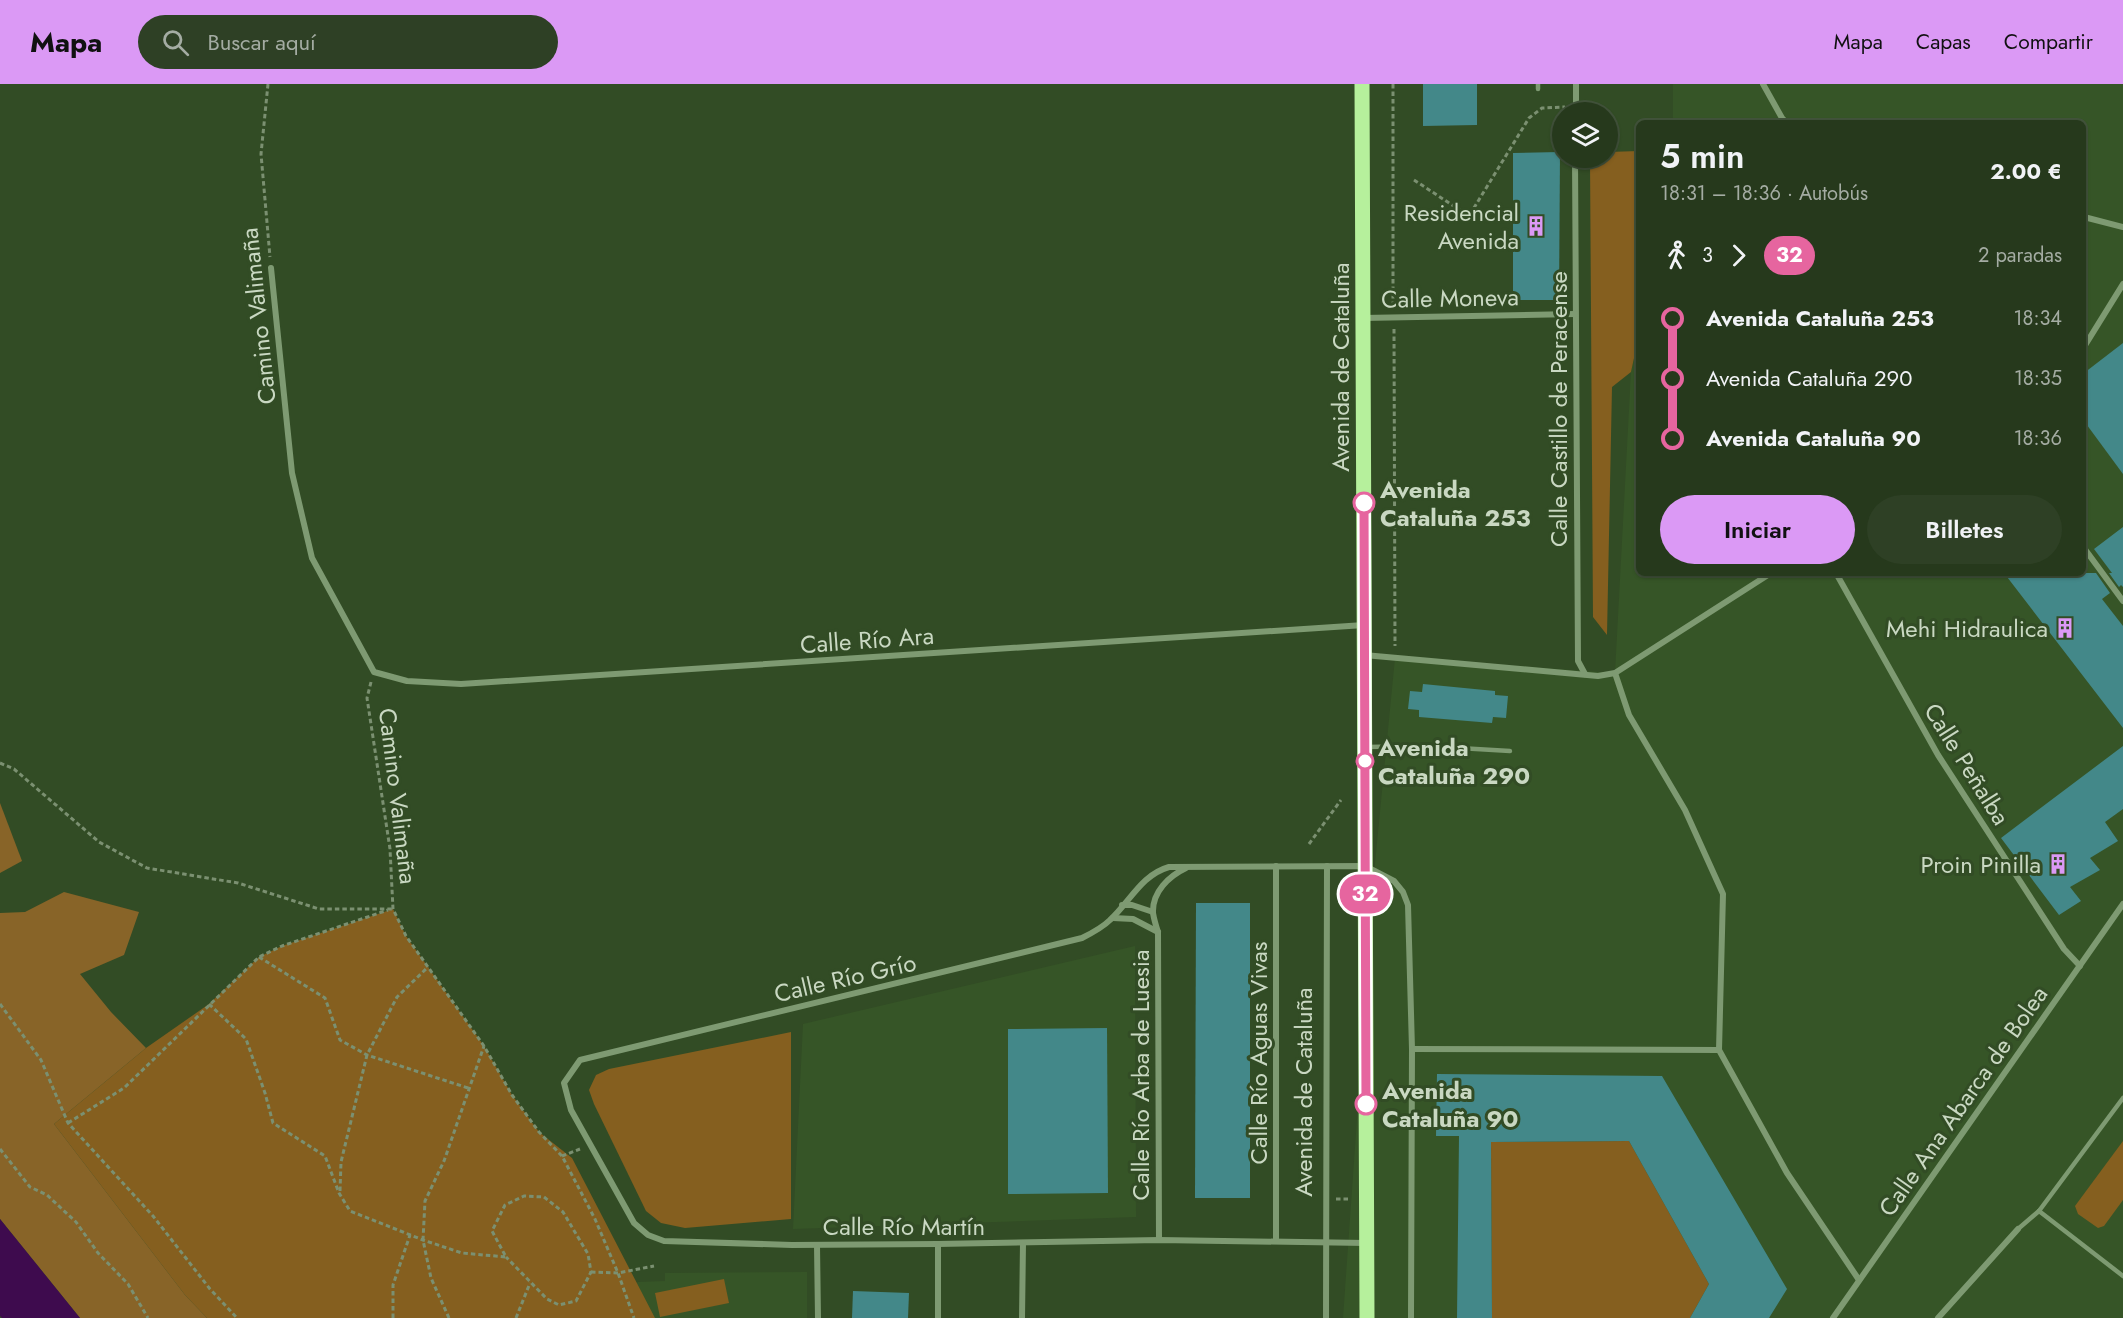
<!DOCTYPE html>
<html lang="es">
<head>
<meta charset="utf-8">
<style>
  body { margin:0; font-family:Jost,sans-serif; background:#2e4025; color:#f1f3f6; height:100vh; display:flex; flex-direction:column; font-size:22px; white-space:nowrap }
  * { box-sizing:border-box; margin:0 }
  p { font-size:20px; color:#a4aca3 }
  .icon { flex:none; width:33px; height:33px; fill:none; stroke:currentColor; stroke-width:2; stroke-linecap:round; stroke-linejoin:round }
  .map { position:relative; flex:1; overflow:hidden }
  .drawer { position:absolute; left:1636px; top:36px; width:450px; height:456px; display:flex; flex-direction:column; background:#26391c; border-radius:9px; box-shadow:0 2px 4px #0004,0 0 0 2px #42533b }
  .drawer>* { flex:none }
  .badge { padding:0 12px; border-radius:20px; font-size:21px; line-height:39px }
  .tools { position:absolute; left:1552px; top:18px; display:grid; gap:12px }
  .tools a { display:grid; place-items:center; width:66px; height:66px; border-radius:50%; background:#26391c; box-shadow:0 2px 4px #0004,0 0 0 2px #42533b; font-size:30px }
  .map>.badge { position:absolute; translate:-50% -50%; box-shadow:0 0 0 3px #fff }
  .legs { display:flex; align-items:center; gap:9px; height:66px; padding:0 24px; font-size:20px }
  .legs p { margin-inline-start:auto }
  .head { display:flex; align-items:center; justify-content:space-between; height:102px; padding:0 24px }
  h1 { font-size:33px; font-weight:600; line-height:45px }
  .primary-button { display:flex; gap:12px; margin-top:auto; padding:12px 24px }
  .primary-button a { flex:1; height:69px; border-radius:36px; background:#db99f5; color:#111; font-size:24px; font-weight:600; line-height:69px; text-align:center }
  .primary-button a+a { background:#2e4025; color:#f1f3f6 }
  ul { padding:0 24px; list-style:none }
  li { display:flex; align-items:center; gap:21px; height:60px; font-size:22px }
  li i { display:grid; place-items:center; width:9px; height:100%; margin:0 8px; background:currentColor }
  li i::after { content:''; width:15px; height:15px; margin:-8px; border:4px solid; border-radius:50%; background:#26391c }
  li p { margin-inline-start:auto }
  li:first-child i { background:linear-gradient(#0000 50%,currentColor 0) }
  li:last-child i { background:linear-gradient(currentColor 50%,#0000 0) }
  header { display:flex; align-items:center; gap:36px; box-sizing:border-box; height:84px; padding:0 30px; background:#db99f5; color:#111 }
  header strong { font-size:28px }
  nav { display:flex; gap:33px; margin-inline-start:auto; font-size:21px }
  .search { width:420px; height:54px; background:#2e4025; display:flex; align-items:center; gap:15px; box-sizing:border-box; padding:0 21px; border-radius:33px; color:#a4aca3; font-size:22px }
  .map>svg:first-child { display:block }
  .built { fill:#365527 }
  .green { fill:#855f1f }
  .forest { fill:#886428 }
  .water { fill:#3e0b4e }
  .building { fill:#438889 }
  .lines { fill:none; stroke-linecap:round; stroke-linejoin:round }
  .path { stroke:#7b9071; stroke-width:3; stroke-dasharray:4.5 3; stroke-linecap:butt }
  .lane { stroke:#7e9a72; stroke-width:4.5 }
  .street { stroke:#7e9a72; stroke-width:6 }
  .primary { stroke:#b6f09c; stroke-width:15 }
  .line-1-casing { stroke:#fff; stroke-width:14 }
  .line-1 { stroke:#e6659f; stroke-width:9 }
  .stop-1-dot { fill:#fff; stroke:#e6659f; stroke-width:3 }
  .labels { text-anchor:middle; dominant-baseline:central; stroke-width:6; stroke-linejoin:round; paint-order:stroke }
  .poi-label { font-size:24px; fill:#c9d8c2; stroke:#324c25; text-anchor:end }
  .street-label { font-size:24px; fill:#c9d8c2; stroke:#324c25 }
  .stop-label { font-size:24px; font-weight:bold; fill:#c9d8c2; stroke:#324c25; text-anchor:start }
</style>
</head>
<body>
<header>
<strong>Mapa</strong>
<div class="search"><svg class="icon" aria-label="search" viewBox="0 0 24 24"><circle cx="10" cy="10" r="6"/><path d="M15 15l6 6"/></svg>Buscar aquí</div>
<nav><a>Mapa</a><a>Capas</a><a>Compartir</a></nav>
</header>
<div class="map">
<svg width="2123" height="1234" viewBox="0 0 2123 1234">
  <rect width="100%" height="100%" fill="#324c25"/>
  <g class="built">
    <polygon points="1673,0 2123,0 2123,1234 1343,1234 1375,779 1395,574 1615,589 1631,288 1639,251 1640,489 2084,489 2084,39 1673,39"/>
    <polygon points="1135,862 1136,1133 793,1145 803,940"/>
    <polygon points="807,1188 807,1234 654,1234 636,1200 638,1198 665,1197 665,1189"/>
  </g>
  <g class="green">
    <polygon points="1639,67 1639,251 1631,288 1612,303 1607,551 1593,533 1590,74 1608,74 1608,68"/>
    <polygon points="393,825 406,852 484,962 512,1011 539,1048 572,1074 655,1234 207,1234 185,1211 54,1040 146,964 209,920 259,873 282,862"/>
    <polygon points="791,948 791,1135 685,1144 661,1139 646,1127 594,1020 589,1006 596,991 609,985"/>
    <polygon points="1629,1057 1709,1200 1690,1234 1492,1234 1491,1058"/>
    <polygon points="2123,1057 2123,1116 2104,1142 2098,1144 2078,1130 2075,1122"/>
    <polygon points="724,1195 729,1219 660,1233 655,1209"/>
  </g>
  <g class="forest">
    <polygon points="0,719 22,777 0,789"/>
    <polygon points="64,808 139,828 124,871 80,890 111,928 146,964 54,1040 185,1211 207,1234 80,1234 0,1135 0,829 25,828"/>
  </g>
  <polygon class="water" points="0,1135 80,1234 2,1234 0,1232"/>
  <g class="building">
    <polygon points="1423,0 1477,0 1477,41 1423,42"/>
    <polygon points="1560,68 1559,216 1513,216 1513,69"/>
    <polygon points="2123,259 2123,390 2084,337 2084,289"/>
    <polygon points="2123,443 2123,503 2121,501 2119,503 2109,489 2112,489 2094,465"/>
    <polygon points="2004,489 2096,489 2110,509 2102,515 2123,542 2123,644"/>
    <polygon points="1423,600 1495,607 1495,611 1508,612 1506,634 1493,633 1492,639 1419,633 1419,626 1408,625 1410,607 1422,608"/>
    <polygon points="2123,662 2123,725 2105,738 2118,757 2090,774 2100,786 2070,803 2081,817 2059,831 2001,754"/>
    <polygon points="1196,819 1250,819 1250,1114 1195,1114"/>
    <polygon points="1107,944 1108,1109 1008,1110 1008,945"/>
    <polygon points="1437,990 1662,992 1787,1205 1769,1234 1690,1234 1709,1200 1629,1057 1491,1058 1492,1234 1457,1234 1459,1052 1436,1052"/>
    <polygon points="853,1207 909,1209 908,1234 852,1234"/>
  </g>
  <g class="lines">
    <g class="path">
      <polyline points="268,0 261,70 270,173"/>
      <polyline points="1393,0 1393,223"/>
      <polyline points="1414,96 1469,132 1529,34 1542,24 1565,23"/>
      <polyline points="1394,245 1395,562"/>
      <polyline points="371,598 367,614 390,765 393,825 406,852 484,962 512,1011 539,1048 562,1072 595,1135 618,1189 634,1234"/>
      <polyline points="0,679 14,685 99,758 147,784 238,799 319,825 393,825"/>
      <polyline points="1309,760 1341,716"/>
      <polyline points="259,873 325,914 340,956 367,971 468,1004"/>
      <polyline points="0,920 41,976 68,1039 153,1132 210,1205 237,1234"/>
      <polyline points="209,920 246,955 265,1009 273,1039 325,1072 339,1109 350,1127 423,1156 462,1169 506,1173 492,1147 505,1121 524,1112 544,1113 563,1128 588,1170 591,1188 576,1217 559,1221 547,1215 506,1173"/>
      <polyline points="68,1039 124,1004 259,873 282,862 388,826"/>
      <polyline points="0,1065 30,1103 47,1111 76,1138 98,1169 128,1200 148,1234"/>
      <polyline points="562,1072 580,1065"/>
      <polyline points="340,1107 341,1078 367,971 397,913 428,883"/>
      <polyline points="1336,1115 1349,1115"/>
      <polyline points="591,1188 618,1189 654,1182"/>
      <polyline points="393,1234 393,1201 410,1151"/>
      <polyline points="449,1234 431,1194 423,1156 425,1117 444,1077 484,962"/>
      <polyline points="516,1234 530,1199"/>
    </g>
    <g class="lane">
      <polyline points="1538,0 1538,5"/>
      <polyline points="1366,663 1425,662 1510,667"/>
      <polyline points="2039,1127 2123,1192"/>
      <polyline points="2018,1145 2039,1127 2123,1014"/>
    </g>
    <g class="street">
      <polyline points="1763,0 1782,34 1787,39"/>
      <polyline points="1576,28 1576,0"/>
      <polyline points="1575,74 1578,577 1585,590"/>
      <polyline points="2084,133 2123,143"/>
      <polyline points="271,184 292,389 312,474 374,588 407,597 461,600 1364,541"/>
      <polyline points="1363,234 1575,230"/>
      <polyline points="2084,263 2123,200"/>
      <polyline points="2084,464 2123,517"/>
      <polyline points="1836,489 1938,671 2064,865 2080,882"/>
      <polyline points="1364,571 1598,592 1615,589 1771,489"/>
      <polyline points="1615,589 1629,631 1685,726 1723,810 1719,966 1787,1089 1859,1196"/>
      <polyline points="1122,821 1132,821 1153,828"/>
      <polyline points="1113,834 1133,835 1158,848"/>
      <polyline points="1412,965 1719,966"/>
      <path d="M1159,1156L1158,848C1156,842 1154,835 1153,829C1152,808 1169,792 1186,784"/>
      <polyline points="1276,1157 1276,782"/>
      <path d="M1366,1159L1159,1156L938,1160L792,1161L664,1157L648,1151L634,1139L571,1026L564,999L580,976L1082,854C1092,849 1102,844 1110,836C1130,818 1141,791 1169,783L1365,782L1394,797L1403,808L1408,821L1412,965L1411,1234"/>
      <polyline points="817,1161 818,1234"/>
      <polyline points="938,1234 938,1160"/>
      <polyline points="1022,1234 1023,1159"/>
      <polyline points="1326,1234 1327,782"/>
      <polyline points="1833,1234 2123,820"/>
      <polyline points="1938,1234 2018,1145"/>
    </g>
    <polyline class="primary" points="1362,0 1367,1234"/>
  </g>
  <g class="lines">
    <g class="line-1-casing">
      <polyline id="line-1" points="1364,419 1366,1020"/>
    </g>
    <use href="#line-1" class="line-1"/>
  </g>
  <defs>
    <g id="building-bare" transform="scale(1.62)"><path d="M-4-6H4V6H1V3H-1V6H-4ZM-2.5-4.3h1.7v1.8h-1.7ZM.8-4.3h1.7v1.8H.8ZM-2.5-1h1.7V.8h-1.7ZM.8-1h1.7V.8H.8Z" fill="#db99f5" stroke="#324c25" stroke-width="2.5" paint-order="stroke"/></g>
  </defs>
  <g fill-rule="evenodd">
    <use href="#building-bare" x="1536" y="142"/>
    <use href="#building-bare" x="2065" y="544"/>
    <use href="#building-bare" x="2058" y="780"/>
  </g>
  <g class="stop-1-dot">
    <circle cx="1364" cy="419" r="10"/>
    <circle cx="1365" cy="677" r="8"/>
    <circle cx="1366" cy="1020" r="10"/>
  </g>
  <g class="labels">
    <g class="poi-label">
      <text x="1519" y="128">Residencial<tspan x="1519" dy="28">Avenida</tspan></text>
      <text x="2048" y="544">Mehi Hidraulica</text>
      <text x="2041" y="780">Proin Pinilla</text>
    </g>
    <g class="street-label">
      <text transform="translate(1450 214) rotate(-1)">Calle Moneva</text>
      <text transform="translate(258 232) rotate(-96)">Camino Valimaña</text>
      <text transform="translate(1340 283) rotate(-90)">Avenida de Cataluña</text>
      <text transform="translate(1558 325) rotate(-90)">Calle Castillo de Peracense</text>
      <text transform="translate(867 556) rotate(-4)">Calle Río Ara</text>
      <text transform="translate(1967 680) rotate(58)">Calle Peñalba</text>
      <text transform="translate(398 712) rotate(83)">Camino Valimaña</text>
      <text transform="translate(845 894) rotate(-13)">Calle Río Grío</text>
      <text transform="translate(1258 969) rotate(-90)">Calle Río Aguas Vivas</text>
      <text transform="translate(1140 991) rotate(-90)">Calle Río Arba de Luesia</text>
      <text transform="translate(1303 1008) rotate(-90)">Avenida de Cataluña</text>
      <text transform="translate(1963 1017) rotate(-55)">Calle Ana Abarca de Bolea</text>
      <text x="904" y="1142">Calle Río Martín</text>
    </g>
    <g class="stop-label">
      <text x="1380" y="405">Avenida<tspan x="1380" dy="28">Cataluña 253</tspan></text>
      <text x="1378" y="663">Avenida<tspan x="1378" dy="28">Cataluña 290</tspan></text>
      <text x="1382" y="1006">Avenida<tspan x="1382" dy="28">Cataluña 90</tspan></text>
    </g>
  </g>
</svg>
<div class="tools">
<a><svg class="icon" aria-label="layers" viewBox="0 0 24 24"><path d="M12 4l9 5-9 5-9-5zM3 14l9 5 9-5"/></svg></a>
</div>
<b class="badge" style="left:1365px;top:810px;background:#e6659f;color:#fff">32</b>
<section class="drawer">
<div class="head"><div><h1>5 min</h1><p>18:31 – 18:36 · Autobús</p></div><b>2.00 €</b></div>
<div class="legs"><svg class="icon" aria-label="walk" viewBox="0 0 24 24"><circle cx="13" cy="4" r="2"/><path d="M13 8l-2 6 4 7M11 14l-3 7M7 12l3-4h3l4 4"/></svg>3<svg class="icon" aria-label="forward" viewBox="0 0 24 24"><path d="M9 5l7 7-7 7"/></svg><b class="badge" style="background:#e6659f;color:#fff">32</b><p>2 paradas</p></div>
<ul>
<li><i style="color:#e6659f"></i><b>Avenida Cataluña 253</b><p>18:34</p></li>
<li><i style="color:#e6659f"></i><span>Avenida Cataluña 290</span><p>18:35</p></li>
<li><i style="color:#e6659f"></i><b>Avenida Cataluña 90</b><p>18:36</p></li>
</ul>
<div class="primary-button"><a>Iniciar</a><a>Billetes</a></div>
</section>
</div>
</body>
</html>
